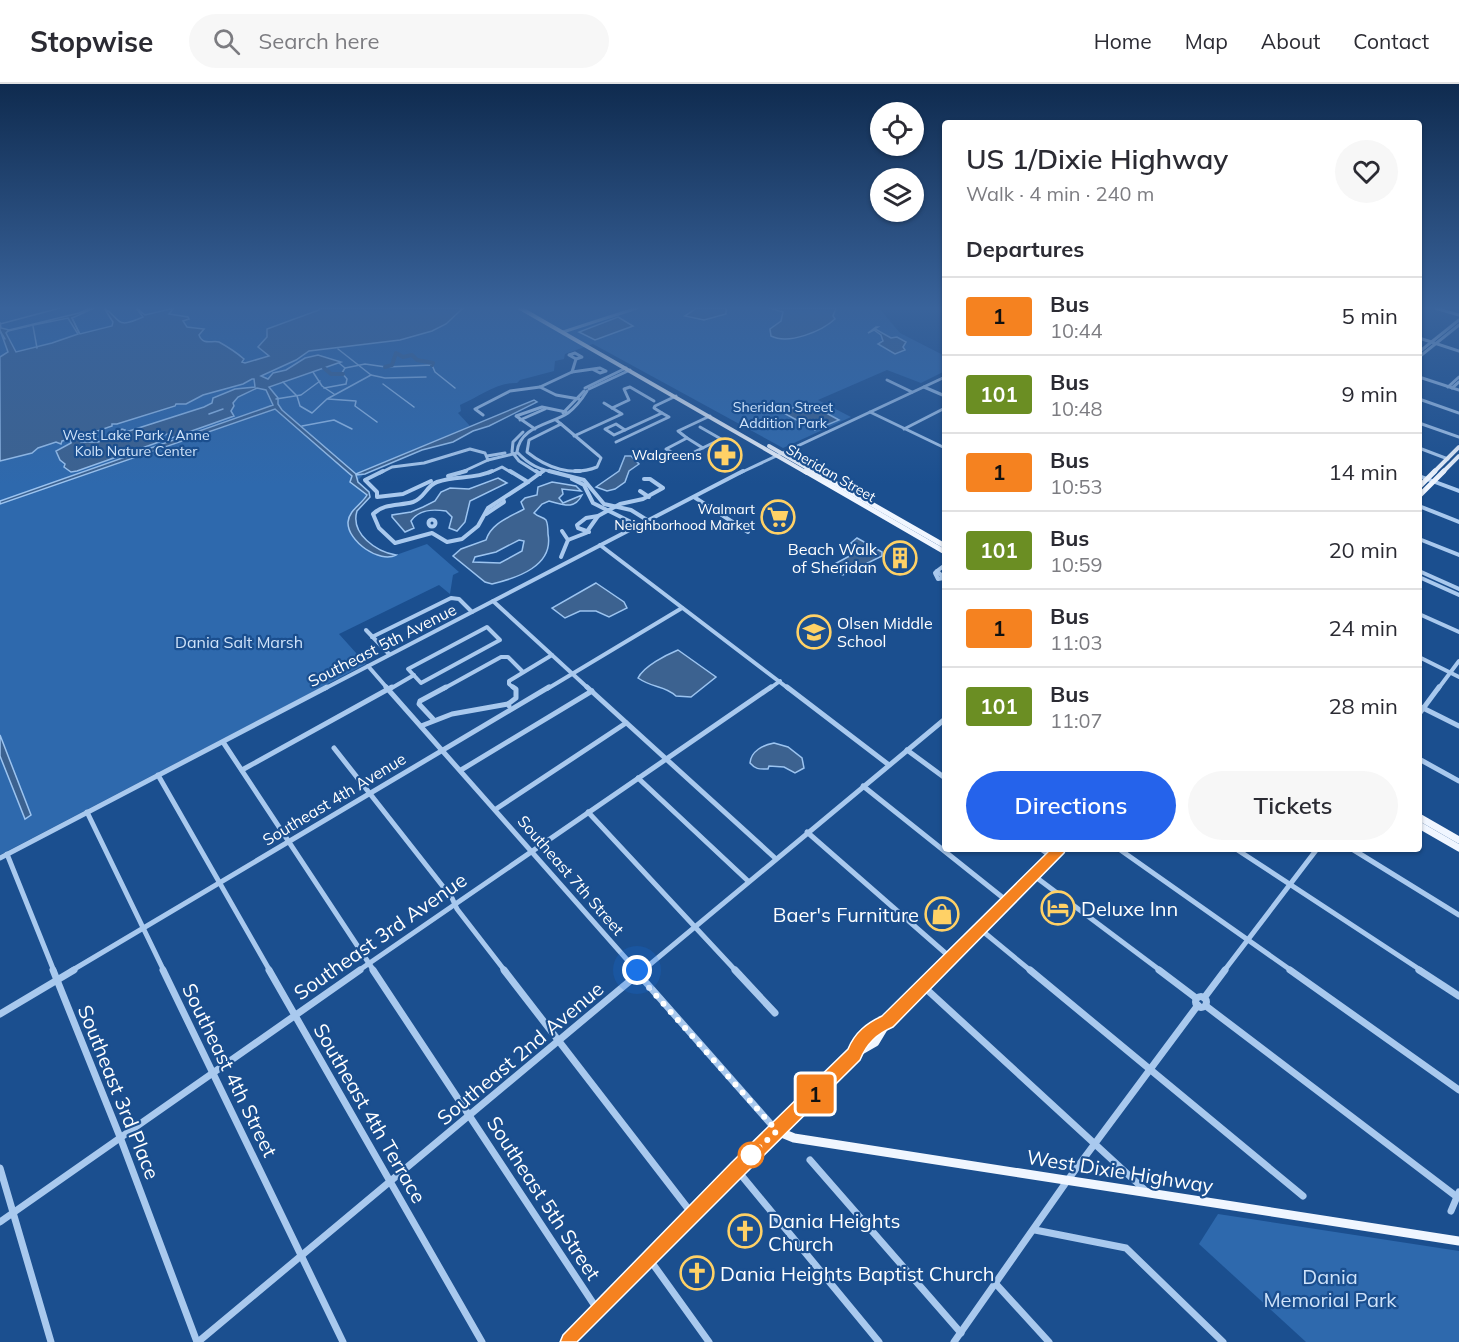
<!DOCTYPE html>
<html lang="en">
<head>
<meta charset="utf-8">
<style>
  body { margin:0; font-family:Mulish,sans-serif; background:#f7f7f7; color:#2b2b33; height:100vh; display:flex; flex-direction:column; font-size:22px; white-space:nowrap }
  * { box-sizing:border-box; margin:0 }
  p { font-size:20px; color:#7c7c81 }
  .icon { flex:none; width:33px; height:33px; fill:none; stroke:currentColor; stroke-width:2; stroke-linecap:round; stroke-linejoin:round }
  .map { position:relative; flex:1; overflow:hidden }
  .panel { position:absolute; left:942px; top:36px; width:480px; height:732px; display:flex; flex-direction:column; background:#fff; border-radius:6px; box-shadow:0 2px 4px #0004 }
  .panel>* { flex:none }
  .badge { padding:0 12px; border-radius:4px; font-size:21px; line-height:39px }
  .controls { position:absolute; left:870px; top:18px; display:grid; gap:12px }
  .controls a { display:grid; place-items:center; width:54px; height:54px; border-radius:50%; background:#fff; box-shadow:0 2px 4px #0004; font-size:30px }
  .you { position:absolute; width:30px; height:30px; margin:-15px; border:4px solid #fff; border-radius:50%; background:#1a73e8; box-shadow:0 0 0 9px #1a73e833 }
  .map>.badge { position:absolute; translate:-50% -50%; box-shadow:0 0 0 3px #fff }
  h2 { padding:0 24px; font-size:22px; line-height:54px }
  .round { display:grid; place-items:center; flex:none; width:63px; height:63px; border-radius:32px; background:#f7f7f7 }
  .head { display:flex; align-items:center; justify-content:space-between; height:102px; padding:0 24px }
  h1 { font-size:28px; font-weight:600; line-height:45px }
  .button { display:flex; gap:12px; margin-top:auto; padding:12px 24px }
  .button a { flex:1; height:69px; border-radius:36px; background:#2563eb; color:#fff; font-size:24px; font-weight:600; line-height:69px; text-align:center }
  .button a+a { background:#f7f7f7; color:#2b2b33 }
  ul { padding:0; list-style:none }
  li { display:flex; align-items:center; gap:18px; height:78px; padding:0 24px; border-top:2px solid #e1e1e2 }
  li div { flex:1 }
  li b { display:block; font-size:22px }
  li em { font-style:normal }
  li .badge { min-width:66px; font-weight:700; text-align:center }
  header { display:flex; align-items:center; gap:36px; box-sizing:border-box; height:84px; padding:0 30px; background:#fff; border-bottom:2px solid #e1e1e2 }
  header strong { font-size:28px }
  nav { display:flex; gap:33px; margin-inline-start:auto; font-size:21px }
  .search { width:420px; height:54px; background:#f7f7f7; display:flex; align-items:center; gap:15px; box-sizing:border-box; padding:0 21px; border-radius:33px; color:#7c7c81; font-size:22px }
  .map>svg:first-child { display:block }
  .green { fill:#2e69ad }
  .water { fill:#3c6290; stroke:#9cc4f0; stroke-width:1.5; fill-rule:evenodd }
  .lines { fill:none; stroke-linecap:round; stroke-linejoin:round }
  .stream { stroke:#9cc4f0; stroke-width:1.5 }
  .canal { stroke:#3c6290; stroke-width:4 }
  .minor-far3 { stroke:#a9c9ee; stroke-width:3 }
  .minor-far2 { stroke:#a9c9ee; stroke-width:4 }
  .minor-far1 { stroke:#a9c9ee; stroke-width:5 }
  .minor { stroke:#a9c9ee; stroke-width:7 }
  .major-far3 { stroke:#f0f6ff; stroke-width:4 }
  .major-far2 { stroke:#f0f6ff; stroke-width:5 }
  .major-far1 { stroke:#f0f6ff; stroke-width:7 }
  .major { stroke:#f0f6ff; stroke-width:9 }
  .line { fill:#f58220; stroke:#fff; stroke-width:1.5 }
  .walk { stroke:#fff; stroke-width:6; stroke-dasharray:0 10.8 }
  .stop-dot { fill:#fff; stroke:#f58220; stroke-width:3 }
  .labels { text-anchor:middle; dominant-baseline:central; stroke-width:4.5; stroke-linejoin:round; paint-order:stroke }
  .far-park-label { font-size:14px; fill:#cfe3fa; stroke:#1b4f8f }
  .far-poi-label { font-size:14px; fill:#fff; stroke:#1b4f8f; text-anchor:end }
  .far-street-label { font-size:14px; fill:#fff; stroke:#1b4f8f }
  .poi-label { font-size:16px; fill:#fff; stroke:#1b4f8f; text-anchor:end }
  .park-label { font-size:16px; fill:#cfe3fa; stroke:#1b4f8f }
  .street-label { font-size:16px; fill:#fff; stroke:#1b4f8f }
  .near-poi-label { font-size:20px; fill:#fff; stroke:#1b4f8f; text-anchor:start }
  .near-street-label { font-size:20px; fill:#fff; stroke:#1b4f8f }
  .near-park-label { font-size:20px; fill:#cfe3fa; stroke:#1b4f8f }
</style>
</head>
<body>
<header>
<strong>Stopwise</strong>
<div class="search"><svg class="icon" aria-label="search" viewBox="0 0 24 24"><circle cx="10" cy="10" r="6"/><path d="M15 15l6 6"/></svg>Search here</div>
<nav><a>Home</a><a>Map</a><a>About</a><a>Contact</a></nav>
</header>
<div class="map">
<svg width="1459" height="1258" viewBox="0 0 1459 1258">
  <rect width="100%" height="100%" fill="#1b4f8f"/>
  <g class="green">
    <path d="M0,224H879L900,249L945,272V287L921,299L887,286L818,316L851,333L783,364L593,260L565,270L564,275L555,277L554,287L520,296L517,299C497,298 479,313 460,321L461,327L458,329L470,342L360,388L363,391L357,397L369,408L348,435L373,469L396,471L427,460L459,488L453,491L450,510L439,501L339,550L366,580L0,771Z"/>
    <polygon points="1218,1130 1459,1167 1459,1258 1306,1258 1199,1160"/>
  </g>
  <g class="water">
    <path d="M90,224H94L72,234L80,250L112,242L113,238L104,224C122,235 114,246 143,233L136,224L145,231L174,224L169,230L188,233L189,235L183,237L187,243L204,245L199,251C203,262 212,256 219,258C228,263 237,269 244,275L242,278L245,279L269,272L258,263L267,253V245L319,226V224H463L446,240L432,247L400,256L309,267L296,276L261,292L268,295L273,289L286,286L305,274L318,271L341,278L269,303L278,314V320L282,326L356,390L534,316L537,318L489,342L473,347L453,358L422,366L365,390L356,391L358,398L369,408L370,413L357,427C350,450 377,468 396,471C380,480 347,457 348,438C349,426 362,420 367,411L350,398L352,392L275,325L0,420V417L273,321L266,306L257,304L238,313L233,319L234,322L231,327L234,332L169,355L168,351L171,349L158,353L159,358L77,387L71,388L64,383L65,380L60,376L56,367L71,359V355L62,357L61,360L56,358L38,364L32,369L0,377V273L8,268L0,246V238L1,244L9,246L79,229ZM68,234L78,250L52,259L16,268L6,249L9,246ZM252,295H254L255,303L235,305L213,314L212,319L204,323L126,348L123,349L125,346L122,345L118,348H121L119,351L98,358H81L77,354L112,342V340H117L175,322L176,320H186L203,311L243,300Z"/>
    <polygon points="697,224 726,224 726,230 704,236 685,232"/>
    <path d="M769,224H836L833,232L835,235C822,247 789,261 771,252L770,245L781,237L783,228Z"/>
    <polygon points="618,233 633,242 595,256 579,248"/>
    <polygon points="876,243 878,243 875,245 891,254 897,253 906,258 903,263 905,266 895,270 878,260 883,257 881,251 874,246 868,249"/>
    <polygon points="804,321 812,325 819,325 839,336 815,346 780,327"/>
    <polygon points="625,372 631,372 639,380 629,387 625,398 615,405 607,407 596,403 619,387"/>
    <path d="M498,394L507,399L470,417L465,438L457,447L449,444L452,433L446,427C433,425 419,425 411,437L414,444L405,448L392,433V431L411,428L423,423L435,417L441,408L450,404L469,405Z"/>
    <path d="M552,398L576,402L581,407L562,405L563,410L559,414L563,419L582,411C574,427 562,420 549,417L542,420L534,429C538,433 543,433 546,436C548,440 548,446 548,450C554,482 517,494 492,500L485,498L453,472L461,465L486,456C491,439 510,433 524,425L521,418L525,414L537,411L538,403ZM519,456L524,457L522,467L500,479L473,478L475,473L496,468Z"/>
    <polygon points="857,454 882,468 882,472 843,491 832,487 831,482 857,468 857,464 851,459"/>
    <polygon points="596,499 624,518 627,524 609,533 596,527 580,527 565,534 552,524"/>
    <path d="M678,566L716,593L691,613L676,612C664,601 654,605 638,594C644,582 666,571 678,566Z"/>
    <polygon points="0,651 31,731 25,735 0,672"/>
    <path d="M774,659L788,663L802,674L804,684L795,689L784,683L769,682L768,685C760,685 756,686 750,679C751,667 763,661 774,659Z"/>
  </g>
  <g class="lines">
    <g class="stream">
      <polyline points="138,224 142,229"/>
      <polyline points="72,234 79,249"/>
      <polyline points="0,240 60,224"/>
      <polyline points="33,242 37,264"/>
      <polyline points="0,247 5,255"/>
      <polyline points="8,247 29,242"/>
      <polyline points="338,265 371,291 385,294 426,293"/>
      <polyline points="345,284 365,280 386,283 432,281 435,288 455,304"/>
      <polyline points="313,288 322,302 334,310"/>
      <polyline points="283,298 297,312 300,322 312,329 327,315 371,291"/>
      <polyline points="383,300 414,323"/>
      <polyline points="324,304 346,300 347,295 342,289 345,284 339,279"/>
      <polyline points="276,315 301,311 320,297"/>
      <polyline points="328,315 356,317 355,322 377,338"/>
      <polyline points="209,330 223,325"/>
      <polyline points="302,342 334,336 352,345"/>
    </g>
    <g class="canal">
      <polyline points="385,283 392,281 396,269 403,273 412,271 417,276 433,279 432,281"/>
      <polyline points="324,284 331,290 343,290"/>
    </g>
    <g class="minor-far3">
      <polyline points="1435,224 1459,231"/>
      <polyline points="563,248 637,224"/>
      <polyline points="1419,254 1459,267"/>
      <polyline points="1419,268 1459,236"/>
      <polygon points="575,269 582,273 576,275 569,271"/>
      <polyline points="1419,273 1459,241"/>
      <polyline points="572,288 576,275"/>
      <polyline points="1419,293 1459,306"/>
      <polyline points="887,296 912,308"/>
      <polyline points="540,303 556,311 579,315"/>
      <polyline points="924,303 945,312"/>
      <polyline points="1448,303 1459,293"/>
      <polyline points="585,304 626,284"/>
      <polyline points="1452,304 1459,298"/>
      <polyline points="589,305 630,286"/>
      <polyline points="1419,315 1459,329"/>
      <polyline points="612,324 629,316 624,305 630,303 654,317"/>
      <polyline points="870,328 945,364"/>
      <polyline points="563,329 584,307"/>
      <polyline points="483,331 475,325 510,307 540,303 572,288 600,284 606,287 600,289 594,286"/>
      <polyline points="520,336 545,325"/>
      <polyline points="556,336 561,340"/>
      <polyline points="1419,339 1459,353"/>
      <path d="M561,340L599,372L601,374L597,383C572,393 547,384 527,368L529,356Z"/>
      <polygon points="616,340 625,346 614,351 605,345"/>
      <polyline points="700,343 721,355 682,374 666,365 687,354 678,347 710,332"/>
      <polyline points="535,345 516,332 542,323 566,328"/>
      <polyline points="904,345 945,324"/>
      <polyline points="625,346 662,329 654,324 655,322 676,312"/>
      <polyline points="523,348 513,358 512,368 519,377 538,389"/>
      <polyline points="574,352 622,330 604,319"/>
      <polyline points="687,354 703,364"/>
      <polyline points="616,358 669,333 662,329"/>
      <polyline points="1419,364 1448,375"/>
      <polyline points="487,372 505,369"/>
      <polyline points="380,389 392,383 424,379 470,365 485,369 488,376"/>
      <polyline points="460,389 488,376 517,369"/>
      <polyline points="489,389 502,383 512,389"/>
      <polyline points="541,389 544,387"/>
      <path d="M558,389C540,386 529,381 517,368C520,342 550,341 568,329C576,323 582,315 587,307"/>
      <polyline points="740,389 945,293"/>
    </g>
    <g class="minor-far2">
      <polyline points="383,387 365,396 377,408 377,413 403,410 431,397"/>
      <path d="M492,387C473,396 456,391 437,398C426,402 425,414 413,418C399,422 384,419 373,430L379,444L395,459L432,449L447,458L462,455L478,442L488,424L528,398"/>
      <polyline points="510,387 528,398"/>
      <polyline points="536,387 540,390"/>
      <polyline points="549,387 584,396 604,420 631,426 647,436"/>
      <polyline points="575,387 580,387"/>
      <polyline points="448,392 466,387"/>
      <polyline points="1419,392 1459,407"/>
      <polyline points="572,395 584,401 593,419 637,441"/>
      <polyline points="528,398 543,387"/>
      <polyline points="640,407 649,413"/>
      <polyline points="694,413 748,448"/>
      <polyline points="1419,422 1459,438"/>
      <polyline points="486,430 504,418 503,415"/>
      <circle cx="432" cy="439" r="3.5"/>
      <polyline points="589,448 578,444 577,441 586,434 598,432 620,420 643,415 663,404 650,395 644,395"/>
      <polyline points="1419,455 1459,471"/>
      <polyline points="568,456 586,449 598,432"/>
      <polyline points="600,461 789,605"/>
      <polyline points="561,473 568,456 562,447"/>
      <polygon points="937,487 944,494 938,495 935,489"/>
      <polyline points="937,487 945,481"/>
      <polyline points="1419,487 1459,505"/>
      <polyline points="1419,493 1459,511"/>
      <polyline points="493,517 589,605"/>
      <polyline points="1419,530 1459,548"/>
      <polygon points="487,543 500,556 421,599 408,585"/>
      <polyline points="366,546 389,570"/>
      <polyline points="372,553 451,514 459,515 472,528"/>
      <polyline points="1419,573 1459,593"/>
      <polyline points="368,582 388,605"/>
      <polyline points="324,605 743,387"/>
      <polyline points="390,605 414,591"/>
      <polyline points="443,605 501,573 508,573 523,588"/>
      <polyline points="515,605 509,600 509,597 552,571"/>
      <polyline points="547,605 682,524"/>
      <polyline points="769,605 780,597"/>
      <polyline points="1438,605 1459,577"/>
    </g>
    <g class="minor-far1">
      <polyline points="386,603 637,887"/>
      <polyline points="587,603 775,774"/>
      <polyline points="787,603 889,681"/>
      <polyline points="509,622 508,620 516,614 516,605 513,603"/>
      <polyline points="1419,622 1459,642"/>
      <polyline points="1419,630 1439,603"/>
      <polyline points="433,635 419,620 420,617 446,603"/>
      <polyline points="421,642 452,630 508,620"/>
      <polyline points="223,658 374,887"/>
      <polyline points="334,664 452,814 457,825 505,887"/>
      <polyline points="907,666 945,694"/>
      <polyline points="1419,675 1459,697"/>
      <polyline points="242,686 392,603"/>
      <polyline points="461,686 592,607"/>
      <polyline points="158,691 270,887"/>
      <polyline points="638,694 748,797"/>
      <polyline points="863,702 1007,817"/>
      <polyline points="496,725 626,639"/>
      <polyline points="87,728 164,887"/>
      <polyline points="588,728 736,887"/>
      <polyline points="807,748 951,874"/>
      <polyline points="1041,765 1052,773"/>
      <polyline points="1119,765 1292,887"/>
      <polyline points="1236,765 1422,887"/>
      <polyline points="1352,765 1459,831"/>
      <polyline points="7,770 54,887"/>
      <polyline points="0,774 327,603"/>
      <polyline points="1033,791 1161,887"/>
      <polyline points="980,845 1031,887"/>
      <polyline points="71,887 549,603"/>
      <polyline points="358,887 771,603"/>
      <polyline points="642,887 945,635"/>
      <polyline points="1224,887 1317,765"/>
    </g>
    <g class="minor">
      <polyline points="53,886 120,1053 197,1258"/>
      <polyline points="163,886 343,1258"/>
      <polyline points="269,886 482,1258"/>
      <polyline points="373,886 599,1228"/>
      <polyline points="504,886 693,1131"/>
      <polyline points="635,886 777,1047"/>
      <polyline points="735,886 775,929"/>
      <polyline points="1030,886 1303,1112"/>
      <polyline points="1159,886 1196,914"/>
      <polyline points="1290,886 1459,1006"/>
      <polyline points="1419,886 1459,912"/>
      <polyline points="923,902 1146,1107"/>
      <circle cx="1201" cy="918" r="5.5"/>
      <polyline points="1204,914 1225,886"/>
      <polyline points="1206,922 1457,1113"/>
      <polyline points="0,930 74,886"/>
      <polyline points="810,1076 961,1249"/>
      <polyline points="0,1084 51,1258"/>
      <polyline points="737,1086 879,1258"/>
      <polyline points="1451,1127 1459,1108"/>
      <polyline points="0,1138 360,886"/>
      <polyline points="1035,1146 1126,1164 1223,1258"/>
      <polyline points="650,1176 709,1258"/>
      <polyline points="996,1200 1049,1258"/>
      <polyline points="198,1258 643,886"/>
      <polyline points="954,1258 1067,1097 1198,921"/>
    </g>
    <g class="major-far3">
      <polyline points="520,224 807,389"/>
      <polyline points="769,362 816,389"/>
      <polyline points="1433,389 1459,363"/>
      <polyline points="1442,389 1459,372"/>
    </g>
    <g class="major-far2">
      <polyline points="805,387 945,468"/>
      <polyline points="814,387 945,462"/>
      <polyline points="1419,403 1435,387"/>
      <polyline points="1419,412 1444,387"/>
    </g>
    <g class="major-far1">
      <polyline points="1419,733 1459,756"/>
      <polyline points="1419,741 1459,764"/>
      <polyline points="937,887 1059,765"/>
    </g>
    <g class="major">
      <polyline points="854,970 875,958 887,938"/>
      <polyline points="777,1047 794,1054 1459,1157"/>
      <polyline points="570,1258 737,1086 854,970 867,951 887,938 939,886"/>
    </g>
  </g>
  <linearGradient id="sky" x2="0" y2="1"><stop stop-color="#0f2b4f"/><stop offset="0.56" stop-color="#39639b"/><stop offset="1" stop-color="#39639b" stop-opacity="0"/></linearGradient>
  <rect width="1459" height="400" fill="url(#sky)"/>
  <path class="line" d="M1059,759L1064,761L1066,765L1064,769L893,943C877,950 867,959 860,976L743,1092L577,1258H560L563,1251L731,1079L848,965C855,948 867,939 882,932L1055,761Z"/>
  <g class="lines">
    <polyline class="walk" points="637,886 644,898 777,1047 751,1071"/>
  </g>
  <defs>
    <g id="pharmacy-ring" transform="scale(1.725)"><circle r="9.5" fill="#1b4f8f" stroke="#ffd166" stroke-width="1.5"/><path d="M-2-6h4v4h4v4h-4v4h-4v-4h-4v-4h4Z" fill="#ffd166"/></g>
    <g id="supermarket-ring" transform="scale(1.725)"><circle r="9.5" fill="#1b4f8f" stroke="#ffd166" stroke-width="1.5"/><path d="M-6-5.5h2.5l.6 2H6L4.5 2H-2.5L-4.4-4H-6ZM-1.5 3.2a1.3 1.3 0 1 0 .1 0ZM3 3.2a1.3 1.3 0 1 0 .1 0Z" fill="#ffd166"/></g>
    <g id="building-ring" transform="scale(1.725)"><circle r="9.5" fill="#1b4f8f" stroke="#ffd166" stroke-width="1.5"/><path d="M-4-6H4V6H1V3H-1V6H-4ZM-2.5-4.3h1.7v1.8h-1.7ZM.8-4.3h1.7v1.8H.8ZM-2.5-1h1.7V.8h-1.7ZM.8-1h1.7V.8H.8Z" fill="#ffd166"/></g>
    <g id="school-ring" transform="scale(1.725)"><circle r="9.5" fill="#1b4f8f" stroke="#ffd166" stroke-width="1.5"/><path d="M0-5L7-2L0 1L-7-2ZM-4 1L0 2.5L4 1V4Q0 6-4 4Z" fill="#ffd166"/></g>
    <g id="hotel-ring" transform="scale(1.725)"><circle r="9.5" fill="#1b4f8f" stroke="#ffd166" stroke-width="1.5"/><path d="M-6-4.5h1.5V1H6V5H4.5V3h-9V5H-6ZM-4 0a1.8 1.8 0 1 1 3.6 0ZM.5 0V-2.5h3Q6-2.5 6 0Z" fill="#ffd166"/></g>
    <g id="shop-ring" transform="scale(1.725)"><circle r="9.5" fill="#1b4f8f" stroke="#ffd166" stroke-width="1.5"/><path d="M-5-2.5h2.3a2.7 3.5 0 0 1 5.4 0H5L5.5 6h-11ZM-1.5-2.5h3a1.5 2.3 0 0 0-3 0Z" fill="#ffd166"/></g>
    <g id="church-ring" transform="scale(1.725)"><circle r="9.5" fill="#1b4f8f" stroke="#ffd166" stroke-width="1.5"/><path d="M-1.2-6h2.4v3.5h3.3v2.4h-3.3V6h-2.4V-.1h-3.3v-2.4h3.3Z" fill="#ffd166"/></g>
  </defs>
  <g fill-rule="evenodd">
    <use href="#pharmacy-ring" x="725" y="371"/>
    <use href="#supermarket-ring" x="778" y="433"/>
    <use href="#building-ring" x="900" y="474"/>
    <use href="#school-ring" x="814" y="548"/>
    <use href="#hotel-ring" x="1058" y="824"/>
    <use href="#shop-ring" x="942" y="830"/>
    <use href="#church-ring" x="745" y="1147"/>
    <use href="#church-ring" x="697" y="1189"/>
  </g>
  <circle class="stop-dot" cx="751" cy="1071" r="12"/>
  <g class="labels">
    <g class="far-park-label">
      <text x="783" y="323">Sheridan Street<tspan x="783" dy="16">Addition Park</tspan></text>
      <text x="136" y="351">West Lake Park / Anne<tspan x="136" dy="16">Kolb Nature Center</tspan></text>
    </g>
    <g class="far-poi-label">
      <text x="702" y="371">Walgreens</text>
      <text x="755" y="425">Walmart<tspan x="755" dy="16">Neighborhood Market</tspan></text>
    </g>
    <g class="far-street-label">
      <text transform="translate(831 389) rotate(30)">Sheridan Street</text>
    </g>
    <g class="poi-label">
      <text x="877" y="465">Beach Walk<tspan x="877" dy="18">of Sheridan</tspan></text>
      <text x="837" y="539" text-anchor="start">Olsen Middle<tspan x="837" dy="18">School</tspan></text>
    </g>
    <g class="park-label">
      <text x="239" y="558">Dania Salt Marsh</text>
    </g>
    <g class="street-label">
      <text transform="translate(382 561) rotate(-27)">Southeast 5th Avenue</text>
      <text transform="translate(334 715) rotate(-31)">Southeast 4th Avenue</text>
      <text transform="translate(571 791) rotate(49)">Southeast 7th Street</text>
    </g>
    <g class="near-poi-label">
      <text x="1081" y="824">Deluxe Inn</text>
      <text x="919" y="830" text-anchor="end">Baer's Furniture</text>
      <text x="768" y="1136">Dania Heights<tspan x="768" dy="23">Church</tspan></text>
      <text x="720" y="1189">Dania Heights Baptist Church</text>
    </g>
    <g class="near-street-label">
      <text transform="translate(380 852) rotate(-35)">Southeast 3rd Avenue</text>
      <text transform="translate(520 969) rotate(-40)">Southeast 2nd Avenue</text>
      <text transform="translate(230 986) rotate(64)">Southeast 4th Street</text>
      <text transform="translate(119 1008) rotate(68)">Southeast 3rd Place</text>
      <text transform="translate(370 1029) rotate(60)">Southeast 4th Terrace</text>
      <text transform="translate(1120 1087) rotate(9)">West Dixie Highway</text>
      <text transform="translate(544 1114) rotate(57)">Southeast 5th Street</text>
    </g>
    <g class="near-park-label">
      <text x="1330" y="1192">Dania<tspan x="1330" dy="23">Memorial Park</tspan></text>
    </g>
  </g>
</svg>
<div class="controls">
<a><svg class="icon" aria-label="locate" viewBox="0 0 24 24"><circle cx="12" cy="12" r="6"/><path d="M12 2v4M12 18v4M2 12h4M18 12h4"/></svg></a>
<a><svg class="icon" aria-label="layers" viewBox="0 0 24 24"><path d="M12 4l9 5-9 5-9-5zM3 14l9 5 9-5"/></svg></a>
</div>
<div class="you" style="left:637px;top:886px"></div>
<b class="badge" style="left:815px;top:1010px;background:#f58220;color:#111">1</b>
<section class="panel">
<div class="head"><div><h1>US 1/Dixie Highway</h1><p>Walk · 4 min · 240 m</p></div><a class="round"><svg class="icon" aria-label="heart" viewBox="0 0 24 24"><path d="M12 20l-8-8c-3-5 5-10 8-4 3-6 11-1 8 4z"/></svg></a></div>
<h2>Departures</h2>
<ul>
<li><span class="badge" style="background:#f58220;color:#111">1</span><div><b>Bus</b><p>10:44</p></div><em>5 min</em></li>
<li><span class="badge" style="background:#6b8e23;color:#fff">101</span><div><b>Bus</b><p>10:48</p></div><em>9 min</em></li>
<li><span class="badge" style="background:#f58220;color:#111">1</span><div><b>Bus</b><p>10:53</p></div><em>14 min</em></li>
<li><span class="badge" style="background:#6b8e23;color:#fff">101</span><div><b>Bus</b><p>10:59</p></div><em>20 min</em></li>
<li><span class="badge" style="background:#f58220;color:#111">1</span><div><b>Bus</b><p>11:03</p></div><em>24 min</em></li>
<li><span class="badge" style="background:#6b8e23;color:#fff">101</span><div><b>Bus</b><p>11:07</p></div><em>28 min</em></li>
</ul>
<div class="button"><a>Directions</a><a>Tickets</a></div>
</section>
</div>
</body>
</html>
